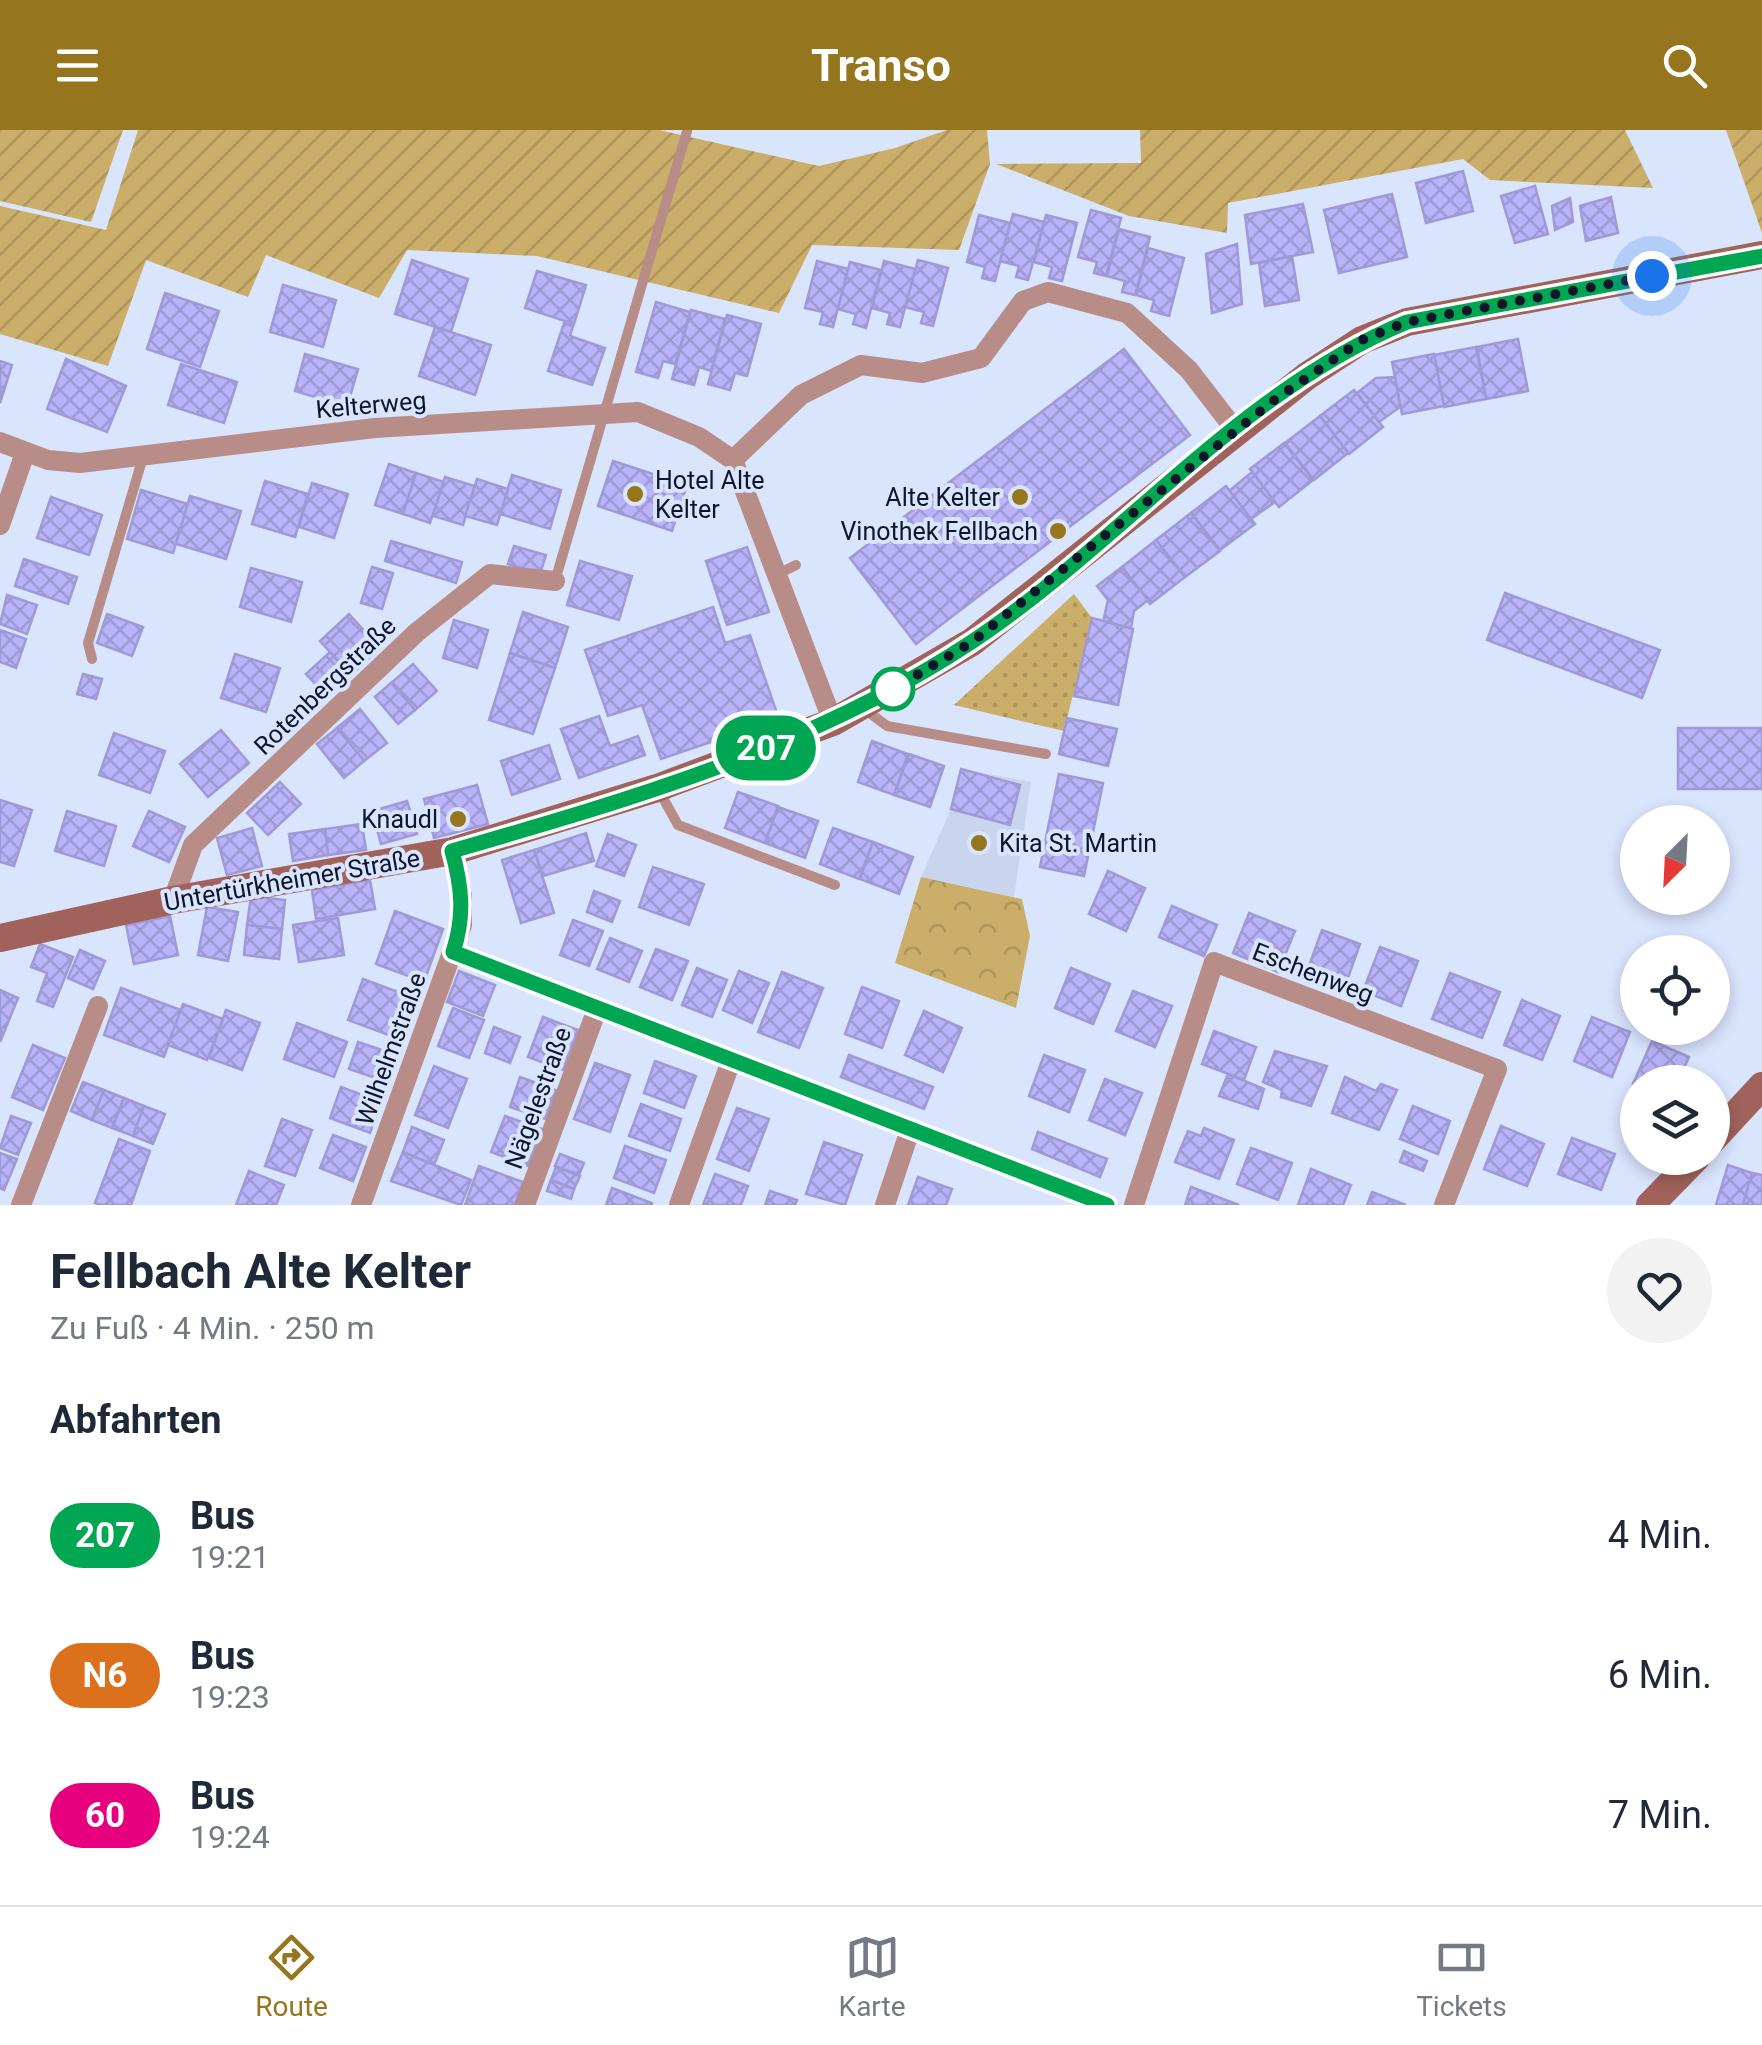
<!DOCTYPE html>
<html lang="de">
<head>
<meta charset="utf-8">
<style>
  body { margin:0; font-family:Roboto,sans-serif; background:#f2f2f3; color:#1f2937; height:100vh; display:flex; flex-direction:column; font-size:38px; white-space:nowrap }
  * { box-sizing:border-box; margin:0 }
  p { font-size:32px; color:#747a83 }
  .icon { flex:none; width:55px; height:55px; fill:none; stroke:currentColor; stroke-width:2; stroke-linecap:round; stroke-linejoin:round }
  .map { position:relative; height:1075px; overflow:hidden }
  .sheet { display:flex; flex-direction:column; background:#fff; flex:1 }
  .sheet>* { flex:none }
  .badge { padding:0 20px; border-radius:32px; font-size:35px; line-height:65px }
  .needle { width:65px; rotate:204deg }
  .buttons { position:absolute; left:1620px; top:675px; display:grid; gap:20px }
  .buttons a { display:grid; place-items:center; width:110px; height:110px; border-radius:50%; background:#fff; box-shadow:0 5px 15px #0003; font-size:50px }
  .you { position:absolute; width:50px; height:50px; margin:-25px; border:8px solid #fff; border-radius:50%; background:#1a73e8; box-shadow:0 0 0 15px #1a73e833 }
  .map>.badge { position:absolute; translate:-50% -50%; box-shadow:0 0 0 5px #fff }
  h2 { padding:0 50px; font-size:38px; line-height:90px }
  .round { display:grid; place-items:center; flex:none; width:105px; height:105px; border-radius:52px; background:#f2f2f3 }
  .overview { display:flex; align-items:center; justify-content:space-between; height:170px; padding:0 50px }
  h1 { font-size:48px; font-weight:700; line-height:75px }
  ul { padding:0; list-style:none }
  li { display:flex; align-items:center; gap:30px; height:140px; padding:0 50px }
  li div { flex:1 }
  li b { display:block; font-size:38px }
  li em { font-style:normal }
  li .badge { min-width:110px; font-weight:700; text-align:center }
  header { display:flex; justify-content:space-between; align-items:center; height:130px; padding:0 50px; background:#95761e; color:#fff; font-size:45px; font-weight:700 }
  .tabs { display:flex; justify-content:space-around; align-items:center; height:140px; border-top:2px solid #e0e1e3; background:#fff; font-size:28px; color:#747a83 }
  .tabs a { display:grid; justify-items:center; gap:5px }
  .tabs .current { color:#95761e }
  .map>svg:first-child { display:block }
  .built { fill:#c9d4ef }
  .grass { fill:url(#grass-dots) }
  .park { fill:url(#park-crowns) }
  .garden { fill:url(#garden-furrows) }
  .building { fill:url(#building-cross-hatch); stroke:#9f9ad7; stroke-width:2.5 }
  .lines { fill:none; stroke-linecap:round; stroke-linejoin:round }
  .lane { stroke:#b88d87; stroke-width:10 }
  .street { stroke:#b88d87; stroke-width:20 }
  .secondary { stroke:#a0625a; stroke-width:28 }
  .line-casing { stroke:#fff; stroke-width:22 }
  .line { stroke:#00a651; stroke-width:15 }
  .walk { stroke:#0e162c; stroke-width:10; stroke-dasharray:0 18 }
  .poi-dot { fill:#95761e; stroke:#d9e4fd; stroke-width:4 }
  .stop-dot { fill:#fff; stroke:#00a651; stroke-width:5 }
  .labels { text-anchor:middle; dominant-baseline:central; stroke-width:8; stroke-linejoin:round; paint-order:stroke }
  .street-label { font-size:25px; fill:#0e162c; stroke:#d9e4fd }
  .poi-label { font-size:25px; fill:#0e162c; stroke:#d9e4fd; text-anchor:end }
</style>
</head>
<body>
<header><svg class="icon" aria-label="menu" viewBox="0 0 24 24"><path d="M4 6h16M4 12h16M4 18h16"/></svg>Transo<svg class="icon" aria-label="search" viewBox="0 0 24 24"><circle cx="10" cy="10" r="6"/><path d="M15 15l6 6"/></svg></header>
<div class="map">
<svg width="1762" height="1075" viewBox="0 0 1762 1075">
  <defs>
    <pattern id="grass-dots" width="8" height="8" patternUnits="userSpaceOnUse" patternTransform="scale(2.5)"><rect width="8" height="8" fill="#cbae69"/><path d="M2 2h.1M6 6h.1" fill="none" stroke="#ad955b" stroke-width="1.8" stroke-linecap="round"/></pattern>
    <pattern id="park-crowns" width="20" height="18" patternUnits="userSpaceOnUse" patternTransform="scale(2.5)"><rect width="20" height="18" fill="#cbae69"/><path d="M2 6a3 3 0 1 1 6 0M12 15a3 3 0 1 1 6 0" fill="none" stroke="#ad955b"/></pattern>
    <pattern id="garden-furrows" width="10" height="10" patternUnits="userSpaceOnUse" patternTransform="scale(2.5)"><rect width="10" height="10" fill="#cbae69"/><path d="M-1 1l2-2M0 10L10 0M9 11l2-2" fill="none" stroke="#ad955b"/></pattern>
    <pattern id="building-cross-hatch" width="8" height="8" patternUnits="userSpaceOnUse" patternTransform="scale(2.5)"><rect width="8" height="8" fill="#b9b4f9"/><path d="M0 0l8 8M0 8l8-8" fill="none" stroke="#9e9ad6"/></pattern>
  </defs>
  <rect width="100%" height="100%" fill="#d9e4fd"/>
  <polygon class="built" points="961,639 1031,652 1014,767 921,747 951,679"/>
  <polygon class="grass" points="1074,464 1092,488 1064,601 954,575"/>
  <polygon class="park" points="921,747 1022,769 1030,806 1016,878 895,833"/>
  <g class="garden">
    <polygon points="0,0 123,0 91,92 0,71"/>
    <polygon points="138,0 659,0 819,36 895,18 947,0 987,0 990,34 959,120 812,115 779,183 537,126 407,120 379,168 266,125 248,167 146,130 108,236 0,204 0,76 106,100"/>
    <polygon points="1140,0 1625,0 1653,58 1490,50 1463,29 1228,73 1227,103 1129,86 996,34 1141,33"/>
    <polygon points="1726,0 1762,0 1762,103"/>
  </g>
  <g class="building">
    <polygon points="1463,41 1473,81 1426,93 1416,53"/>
    <polygon points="1535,56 1548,104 1515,113 1501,66"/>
    <polygon points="1392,64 1407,127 1339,143 1324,80"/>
    <polygon points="1611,67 1618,103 1586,111 1580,76"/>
    <polygon points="1570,68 1573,92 1555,100 1552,76"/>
    <polygon points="1303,74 1313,122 1251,134 1245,85"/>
    <polygon points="1091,80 1121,88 1106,146 1094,143 1097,132 1078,127"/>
    <polygon points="1013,84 1044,92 1028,150 1016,147 1019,136 1000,131"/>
    <polygon points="979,85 1010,93 995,151 982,148 985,137 967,132"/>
    <polygon points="1046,85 1077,93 1062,151 1049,148 1052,137 1034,132"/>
    <polygon points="1119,99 1150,107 1135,165 1122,162 1125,151 1107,146"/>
    <polygon points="1237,114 1242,174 1212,183 1206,124"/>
    <polygon points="1148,118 1184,128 1169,186 1151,181 1154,170 1136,165"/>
    <polygon points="1292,126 1299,170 1265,176 1259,133"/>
    <polygon points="412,130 468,149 451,202 395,184"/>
    <polygon points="918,130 948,138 933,196 921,193 924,182 905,177"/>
    <polygon points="817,131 848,139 833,197 820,194 823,182 805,178"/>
    <polygon points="884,131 915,139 900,197 887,194 890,183 872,178"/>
    <polygon points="850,132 881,140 866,198 853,194 856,184 838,179"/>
    <polygon points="537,141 586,155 574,194 525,178"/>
    <polygon points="283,155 336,170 323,217 270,202"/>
    <polygon points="165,163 219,181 200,237 147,219"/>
    <polygon points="656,172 690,182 675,234 663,231 658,248 636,242"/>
    <polygon points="691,180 725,189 711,241 699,237 694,255 672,249"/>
    <polygon points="727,185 761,194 747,246 735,243 730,260 708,254"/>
    <polygon points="564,193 573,196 570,206 605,218 592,255 548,241"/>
    <polygon points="435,197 491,215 475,265 419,246"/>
    <polygon points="1518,209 1528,261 1486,269 1477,217"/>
    <polygon points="1476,217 1486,269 1444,277 1434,225"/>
    <polygon points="1124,219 1190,305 916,514 850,428"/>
    <polygon points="305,224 358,239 347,277 295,261"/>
    <polygon points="1434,224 1444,276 1402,284 1392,232"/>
    <polygon points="66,229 126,256 107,302 47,279"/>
    <polygon points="0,231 12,235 0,273"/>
    <polygon points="181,234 237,252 224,293 168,275"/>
    <polygon points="1395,247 1400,277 1379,292 1357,263 1376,248"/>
    <polygon points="1354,260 1383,297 1349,324 1320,286"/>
    <polygon points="1320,286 1348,323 1314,350 1285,313"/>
    <polygon points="1284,313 1313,350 1279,377 1250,339"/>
    <polygon points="613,331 687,355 672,401 598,376"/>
    <polygon points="389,334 416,343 403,384 375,375"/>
    <polygon points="1252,342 1275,372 1251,389 1229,361"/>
    <polygon points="416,343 444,352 430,393 403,384"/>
    <polygon points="512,345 561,360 550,399 500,384"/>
    <polygon points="445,347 475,356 463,395 433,386"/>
    <polygon points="477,349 508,359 497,395 465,386"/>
    <polygon points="265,351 308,364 295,407 252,394"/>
    <polygon points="312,353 348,364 334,408 299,397"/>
    <polygon points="1226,356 1255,394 1220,420 1191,383"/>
    <polygon points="141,360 188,374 173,423 127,409"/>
    <polygon points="190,366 241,381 226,429 176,414"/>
    <polygon points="51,367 102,385 89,425 37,408"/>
    <polygon points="1191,383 1220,421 1185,447 1156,410"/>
    <polygon points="1156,410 1185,447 1150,474 1122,437"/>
    <polygon points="391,411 462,432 456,453 385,431"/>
    <polygon points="514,416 546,425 540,444 508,434"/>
    <polygon points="747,417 769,482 727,495 706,431"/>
    <polygon points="24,429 77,447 68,474 15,456"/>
    <polygon points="580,431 632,446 619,490 567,475"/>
    <polygon points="372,437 393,443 382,479 361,473"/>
    <polygon points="1122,437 1148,470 1134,481 1131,498 1103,492 1108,470 1097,456"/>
    <polygon points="251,438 302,452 291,492 240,477"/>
    <polygon points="1505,463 1660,520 1642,568 1487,510"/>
    <polygon points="7,465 37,475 27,504 0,494"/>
    <polygon points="713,477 725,513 750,505 779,589 661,629 642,575 608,586 585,520"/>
    <polygon points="523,482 568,497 555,538 510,523"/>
    <polygon points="107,484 143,497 132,526 97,513"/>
    <polygon points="349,484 380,518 351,545 320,511"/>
    <polygon points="1092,488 1133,499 1118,575 1074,566"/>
    <polygon points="454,490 488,500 477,538 443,528"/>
    <polygon points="0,500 26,509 16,538 0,532"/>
    <polygon points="330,522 351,545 328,567 306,544"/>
    <polygon points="510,523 555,538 533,604 489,590"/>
    <polygon points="235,524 280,538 266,582 221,568"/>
    <polygon points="413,534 437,561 415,580 391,553"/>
    <polygon points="83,544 102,549 96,569 77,564"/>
    <polygon points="391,553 415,580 398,594 375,567"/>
    <polygon points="360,579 387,613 364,631 337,598"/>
    <polygon points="599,586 610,616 638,606 645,625 579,648 561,599"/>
    <polygon points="1067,588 1117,599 1108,636 1059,624"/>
    <polygon points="337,598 364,631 344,648 317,614"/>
    <rect x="1678" y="598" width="84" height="61"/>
    <polygon points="221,600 249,633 208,667 180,634"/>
    <polygon points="114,603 165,621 150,663 99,645"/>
    <polygon points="872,611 908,624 894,665 858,652"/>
    <polygon points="549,615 560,649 512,665 501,631"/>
    <polygon points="909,624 944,636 930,677 894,665"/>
    <polygon points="961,639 1020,655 1010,695 951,679"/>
    <polygon points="1059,644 1103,653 1084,746 1040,737"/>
    <polygon points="280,652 301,674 268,705 247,683"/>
    <polygon points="477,655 488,694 434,708 424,669"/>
    <polygon points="738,662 778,676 765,713 725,698"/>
    <polygon points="0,670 32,680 14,736 0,732"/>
    <polygon points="407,671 417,704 381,714 372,681"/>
    <polygon points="778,677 818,691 805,728 765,713"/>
    <polygon points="67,681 116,696 104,736 55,721"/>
    <polygon points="149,681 185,697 169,732 133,716"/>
    <polygon points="362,694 366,720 328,725 325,699"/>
    <polygon points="252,698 262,736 227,745 217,708"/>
    <polygon points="833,698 873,712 859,749 820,734"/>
    <polygon points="325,699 328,725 293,731 289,704"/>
    <polygon points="586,703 594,731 543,746 534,720"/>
    <polygon points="608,704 636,715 624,746 596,736"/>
    <polygon points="873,712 913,727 899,764 860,749"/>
    <polygon points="534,720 554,783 521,793 502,730"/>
    <polygon points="653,737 704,754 689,795 639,777"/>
    <polygon points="1108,741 1145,758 1126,801 1089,784"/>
    <polygon points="370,750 375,779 316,789 312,760"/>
    <polygon points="594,761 620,771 612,792 587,782"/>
    <polygon points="251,766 285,770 282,799 247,795"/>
    <polygon points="1172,776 1217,795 1204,826 1159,807"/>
    <polygon points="207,777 238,782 228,831 198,825"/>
    <polygon points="395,781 443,799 424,852 376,834"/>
    <polygon points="1249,783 1295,801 1278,842 1233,823"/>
    <polygon points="170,786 178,825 134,834 126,795"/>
    <polygon points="338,788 344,825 299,832 293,795"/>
    <polygon points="573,790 603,801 589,836 560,825"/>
    <polygon points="247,795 282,799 279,829 244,825"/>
    <polygon points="1322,800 1360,814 1344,859 1306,844"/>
    <polygon points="610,808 642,821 629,852 597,839"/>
    <polygon points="40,814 73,827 53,877 37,871 47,843 31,837"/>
    <polygon points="1380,817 1418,831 1401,876 1363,861"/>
    <polygon points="656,819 688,831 672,870 640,857"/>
    <polygon points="80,820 105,831 93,859 68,848"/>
    <polygon points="697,838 727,850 712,887 682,875"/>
    <polygon points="1071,838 1110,854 1093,894 1055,878"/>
    <polygon points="459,841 495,855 483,886 447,872"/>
    <polygon points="739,841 769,853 752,893 723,880"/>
    <polygon points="782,842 823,858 799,918 758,902"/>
    <polygon points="1450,843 1500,862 1482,908 1432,889"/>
    <polygon points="363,849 417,869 402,910 348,890"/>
    <polygon points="862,857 899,871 882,918 845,904"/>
    <polygon points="121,858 181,880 164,927 104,905"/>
    <polygon points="0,860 18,868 0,912"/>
    <polygon points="1133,861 1172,876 1155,917 1116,901"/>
    <polygon points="1522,870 1560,886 1542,930 1504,915"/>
    <polygon points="183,874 223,889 207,930 168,915"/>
    <polygon points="453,878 484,890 469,928 438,916"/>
    <polygon points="226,880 260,893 242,940 209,928"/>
    <polygon points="924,881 962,898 943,942 905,925"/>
    <polygon points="543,887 578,900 563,940 528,927"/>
    <polygon points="1592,887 1630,902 1612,947 1574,931"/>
    <polygon points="297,893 347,912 334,947 284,929"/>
    <polygon points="494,897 520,907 510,933 485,923"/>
    <polygon points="1214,901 1256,917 1244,950 1202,934"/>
    <polygon points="1652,911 1689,927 1678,952 1633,954"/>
    <polygon points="358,912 397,925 387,952 349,939"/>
    <polygon points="33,915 65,928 43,980 12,967"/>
    <polygon points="1275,921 1327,936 1311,976 1281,967 1282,960 1263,952"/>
    <polygon points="849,925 933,957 924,979 841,947"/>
    <polygon points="1044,925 1085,940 1069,982 1029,966"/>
    <polygon points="655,931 696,946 684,978 644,963"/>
    <polygon points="595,933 630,945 610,1002 574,989"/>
    <polygon points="434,936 467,949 448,998 415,985"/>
    <polygon points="1228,944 1264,959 1258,979 1219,966"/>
    <polygon points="520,947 556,960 545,989 510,977"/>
    <polygon points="1345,947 1376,961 1381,954 1397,960 1379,1000 1332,983"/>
    <polygon points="1105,949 1142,963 1125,1005 1089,990"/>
    <polygon points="83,952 104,960 92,990 71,981"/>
    <polygon points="341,957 381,972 370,1003 330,988"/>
    <polygon points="104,960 124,968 112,998 92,990"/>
    <polygon points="124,968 144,976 133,1006 112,998"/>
    <polygon points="641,974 681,989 670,1021 629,1006"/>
    <polygon points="144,976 165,984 153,1014 133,1006"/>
    <polygon points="1413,976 1450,991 1438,1024 1400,1009"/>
    <polygon points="737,978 769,989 749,1041 717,1029"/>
    <polygon points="11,986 31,993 18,1025 0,1018"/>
    <polygon points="505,986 542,999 528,1036 491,1022"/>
    <polygon points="282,989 312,1000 295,1046 265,1036"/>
    <polygon points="1501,996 1544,1014 1527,1056 1484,1039"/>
    <polygon points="412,997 444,1010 434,1035 403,1022"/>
    <polygon points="1204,998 1234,1010 1219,1049 1175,1032 1188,1001 1201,1006"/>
    <polygon points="1038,1002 1107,1029 1100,1047 1032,1019"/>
    <polygon points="333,1005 366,1017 353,1051 320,1038"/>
    <polygon points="1572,1008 1615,1024 1601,1060 1558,1044"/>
    <polygon points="119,1009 150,1021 131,1075 101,1075 95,1073"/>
    <polygon points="824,1012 862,1025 845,1075 806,1064"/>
    <polygon points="625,1016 666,1030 654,1063 614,1048"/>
    <polygon points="1251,1018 1292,1033 1278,1070 1237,1054"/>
    <polygon points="1404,1021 1427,1031 1423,1041 1400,1032"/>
    <polygon points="403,1022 471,1050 461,1075 391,1051"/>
    <polygon points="0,1023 17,1029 4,1060 0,1058"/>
    <polygon points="560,1024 584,1033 579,1045 555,1036"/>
    <polygon points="1728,1035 1752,1043 1743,1075 1716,1075"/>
    <polygon points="479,1036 523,1052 515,1075 465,1075"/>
    <polygon points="556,1037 580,1046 574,1059 551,1050"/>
    <polygon points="1311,1039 1351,1055 1343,1075 1298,1075"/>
    <polygon points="249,1041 284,1055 276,1075 236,1075"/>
    <polygon points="1752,1043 1762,1045 1762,1075 1743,1075"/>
    <polygon points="715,1044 748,1056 741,1075 703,1075"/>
    <polygon points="918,1047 952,1059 946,1075 908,1075"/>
    <polygon points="551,1050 574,1059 571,1069 547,1061"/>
    <polygon points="1191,1057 1239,1075 1185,1075"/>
    <polygon points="612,1058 652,1073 652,1075 606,1075"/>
    <polygon points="770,1061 797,1070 795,1075 765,1075"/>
    <polygon points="1372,1062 1406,1075 1367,1075"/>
  </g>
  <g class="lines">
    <g class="lane">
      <polyline points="780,443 796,435"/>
      <polyline points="555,451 687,1"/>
      <polyline points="92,529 88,513 143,327"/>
      <polyline points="863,578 887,596 1046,624"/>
      <polyline points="658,659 678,695 835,755"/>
    </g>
    <g class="street">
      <polyline points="0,312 48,330 80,333 375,298 638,282 699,307 733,330 833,592"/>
      <polyline points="733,330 801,265 861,235 922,243 981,228 1023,171 1048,162 1127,183 1189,240 1236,301"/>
      <polyline points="0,395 25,323"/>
      <polyline points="173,770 193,715 417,502 490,444 555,451"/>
      <polyline points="453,822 1107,1075"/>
      <polyline points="21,1075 98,876"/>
      <polyline points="361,1075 462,795 462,766 453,721"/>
      <polyline points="525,1075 597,879"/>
      <polyline points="679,1075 731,931"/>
      <polyline points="885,1075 910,1000"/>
      <polyline points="1134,1075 1214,832 1497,939 1444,1075"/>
    </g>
    <g class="secondary">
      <polyline points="0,808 173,770 453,721 657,658 833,592 972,512 1307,246 1362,210 1407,192 1762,125"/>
      <polyline points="1712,1010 1762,956"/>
      <polyline points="1650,1075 1696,1028"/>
    </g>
  </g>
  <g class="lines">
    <g class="line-casing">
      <path id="line" d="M1107,1075L453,822C465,786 462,757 452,721C632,669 812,617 970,513C1119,415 1239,261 1407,192L1762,126"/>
    </g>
    <use href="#line" class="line"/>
    <polyline class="walk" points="893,559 890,561 972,512 1273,271 1362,210 1407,192 1652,146"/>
  </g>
  <g class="poi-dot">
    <circle cx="635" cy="364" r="10"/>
    <circle cx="1020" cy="367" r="10"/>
    <circle cx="1058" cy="401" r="10"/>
    <circle cx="458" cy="689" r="10"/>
    <circle cx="979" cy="713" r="10"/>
  </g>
  <circle class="stop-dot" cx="893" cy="559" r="20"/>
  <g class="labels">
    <g class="street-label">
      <text transform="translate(371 275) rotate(-5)">Kelterweg</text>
      <text transform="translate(325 556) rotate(-44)">Rotenbergstraße</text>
      <text transform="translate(292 750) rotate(-10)">Untertürkheimer Straße</text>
      <text transform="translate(1313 843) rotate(21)">Eschenweg</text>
      <text transform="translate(391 919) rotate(-70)">Wilhelmstraße</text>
      <text transform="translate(538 968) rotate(-70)">Nägelestraße</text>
    </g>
    <g class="poi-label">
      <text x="655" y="350" text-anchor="start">Hotel Alte<tspan x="655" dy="29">Kelter</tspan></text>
      <text x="1000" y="367">Alte Kelter</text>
      <text x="1038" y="401">Vinothek Fellbach</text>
      <text x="438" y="689">Knaudl</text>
      <text x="999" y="713" text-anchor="start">Kita St. Martin</text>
    </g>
  </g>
</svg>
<div class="buttons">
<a><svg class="needle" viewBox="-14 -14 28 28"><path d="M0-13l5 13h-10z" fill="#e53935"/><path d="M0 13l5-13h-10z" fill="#747a83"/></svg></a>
<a><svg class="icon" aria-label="locate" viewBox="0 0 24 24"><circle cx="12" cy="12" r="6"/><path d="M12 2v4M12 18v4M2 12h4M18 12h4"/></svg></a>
<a><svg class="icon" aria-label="layers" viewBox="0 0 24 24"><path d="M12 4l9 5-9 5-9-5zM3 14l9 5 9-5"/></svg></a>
</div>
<div class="you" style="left:1652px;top:146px"></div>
<b class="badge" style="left:766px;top:618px;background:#00a651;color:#fff">207</b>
</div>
<section class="sheet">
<div class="overview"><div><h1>Fellbach Alte Kelter</h1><p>Zu Fuß · 4 Min. · 250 m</p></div><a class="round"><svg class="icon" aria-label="heart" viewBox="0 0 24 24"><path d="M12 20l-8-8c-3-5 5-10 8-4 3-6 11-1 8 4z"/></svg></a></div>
<h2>Abfahrten</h2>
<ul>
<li><span class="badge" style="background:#00a651;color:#fff">207</span><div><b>Bus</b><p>19:21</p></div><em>4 Min.</em></li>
<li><span class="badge" style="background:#db711d;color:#fff">N6</span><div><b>Bus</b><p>19:23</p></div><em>6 Min.</em></li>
<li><span class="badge" style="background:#e6007e;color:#fff">60</span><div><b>Bus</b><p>19:24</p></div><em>7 Min.</em></li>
</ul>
</section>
<nav class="tabs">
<a class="current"><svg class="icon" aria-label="directions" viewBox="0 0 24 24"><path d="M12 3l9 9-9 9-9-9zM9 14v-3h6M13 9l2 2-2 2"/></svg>Route</a>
<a><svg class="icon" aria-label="map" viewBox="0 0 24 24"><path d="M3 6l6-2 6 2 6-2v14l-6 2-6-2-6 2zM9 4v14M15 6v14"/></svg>Karte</a>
<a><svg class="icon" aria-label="tickets" viewBox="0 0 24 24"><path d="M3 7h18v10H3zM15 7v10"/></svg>Tickets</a>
</nav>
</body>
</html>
